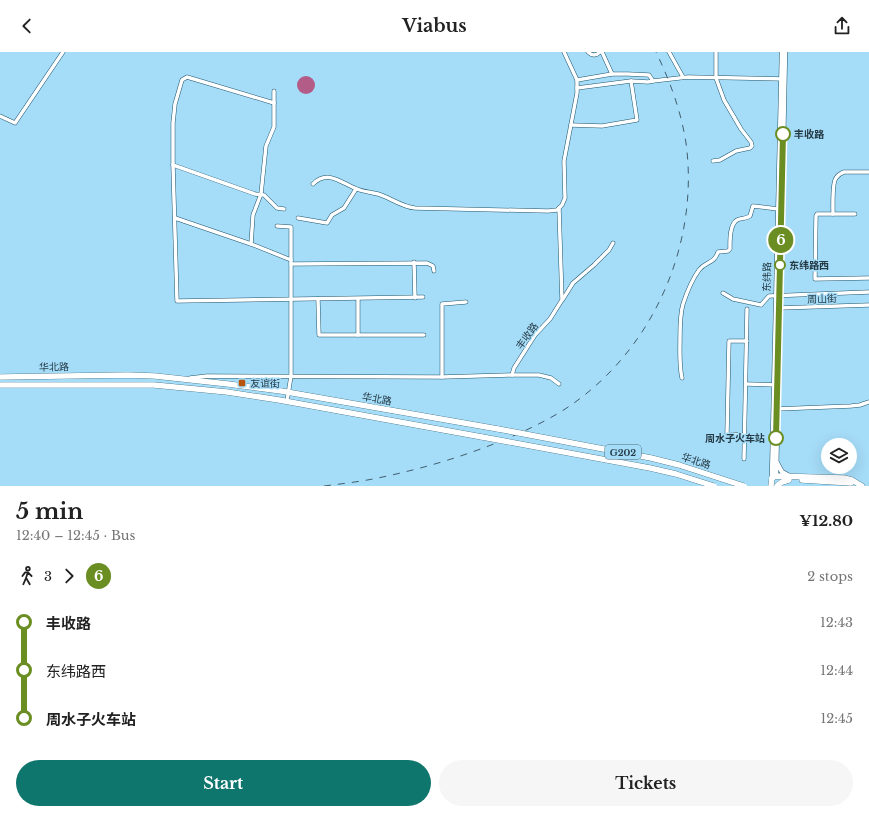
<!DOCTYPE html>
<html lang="en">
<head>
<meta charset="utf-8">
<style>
  body { margin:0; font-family:"Libre Baskerville","Noto Sans SC",serif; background:#f6f6f6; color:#222; height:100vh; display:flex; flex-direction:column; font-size:15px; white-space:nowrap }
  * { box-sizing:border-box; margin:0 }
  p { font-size:13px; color:#767676 }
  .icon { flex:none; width:22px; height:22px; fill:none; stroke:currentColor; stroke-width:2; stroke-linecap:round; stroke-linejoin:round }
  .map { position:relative; height:434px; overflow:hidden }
  .sheet { display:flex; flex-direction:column; background:#fff; flex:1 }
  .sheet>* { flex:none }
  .badge { padding:0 8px; border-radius:13px; font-size:14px; line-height:26px }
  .buttons { position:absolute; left:821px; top:386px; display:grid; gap:8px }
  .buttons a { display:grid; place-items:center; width:36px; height:36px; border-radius:50%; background:#fff; box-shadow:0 4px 16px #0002; font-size:20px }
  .map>.badge { position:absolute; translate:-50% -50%; box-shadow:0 0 0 2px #fff }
  .legs { display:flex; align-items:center; gap:6px; height:44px; padding:0 16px; font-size:13px }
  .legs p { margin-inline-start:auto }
  .headline { display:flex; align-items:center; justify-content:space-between; height:68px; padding:0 16px }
  h1 { font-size:22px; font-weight:700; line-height:30px }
  .action { display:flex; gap:8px; margin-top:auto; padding:8px 16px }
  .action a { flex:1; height:46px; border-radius:24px; background:#0f766e; color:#fff; font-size:16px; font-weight:700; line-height:46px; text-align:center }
  .action a+a { background:#f6f6f6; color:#222 }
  ul { padding:0 16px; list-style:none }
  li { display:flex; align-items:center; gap:14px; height:48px; font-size:15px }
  li i { display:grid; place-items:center; width:6px; height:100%; margin:0 5px; background:currentColor }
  li i::after { content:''; width:10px; height:10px; margin:-5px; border:3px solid; border-radius:50%; background:#fff }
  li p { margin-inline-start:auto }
  li:first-child i { background:linear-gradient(#0000 50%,currentColor 0) }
  li:last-child i { background:linear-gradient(currentColor 50%,#0000 0) }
  header { display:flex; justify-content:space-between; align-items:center; height:52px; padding:0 16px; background:#fff; font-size:18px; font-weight:700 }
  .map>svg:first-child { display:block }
  .water { fill:#b35c88 }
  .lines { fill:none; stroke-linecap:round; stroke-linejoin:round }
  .minor-casing { stroke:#1f556c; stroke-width:4.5 }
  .major-casing { stroke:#1f556c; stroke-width:5.5 }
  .highway-casing { stroke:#1f556c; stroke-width:6 }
  .minor { stroke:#fff; stroke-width:3.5 }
  .major { stroke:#fff; stroke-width:4.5 }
  .highway { stroke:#fff; stroke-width:5.5 }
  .rail { stroke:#415e6d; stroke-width:1; stroke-dasharray:7 7; stroke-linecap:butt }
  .highway-bridge-casing { stroke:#1f556c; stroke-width:6; stroke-linecap:butt }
  .highway-bridge { stroke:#fff; stroke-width:5.5 }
  .line-1-casing { stroke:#fff; stroke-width:9 }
  .line-1 { stroke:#6b8e23; stroke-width:6 }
  .stop-1-dot { fill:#fff; stroke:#6b8e23; stroke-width:2 }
  .poi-dot { fill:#b6560c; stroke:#a5dcf8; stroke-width:1.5 }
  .labels { text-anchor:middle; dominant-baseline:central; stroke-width:3; stroke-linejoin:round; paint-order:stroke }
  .shield { fill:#a5dcf8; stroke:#4b6b7b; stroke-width:1 }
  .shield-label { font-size:9px; font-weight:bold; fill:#243a45 }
  .stop-label { font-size:10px; font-weight:bold; fill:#243a45; stroke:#a5dcf8; text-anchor:start }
  .street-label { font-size:10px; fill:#243a45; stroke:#a5dcf8 }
  .poi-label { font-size:10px; fill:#243a45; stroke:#a5dcf8; text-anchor:start }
</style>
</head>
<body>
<header><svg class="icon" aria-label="back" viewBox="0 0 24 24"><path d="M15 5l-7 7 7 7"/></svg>Viabus<svg class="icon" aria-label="share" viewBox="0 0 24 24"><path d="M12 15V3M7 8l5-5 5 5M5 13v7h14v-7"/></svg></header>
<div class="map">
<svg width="869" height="434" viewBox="0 0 869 434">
  <rect width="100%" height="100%" fill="#a5dcf8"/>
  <circle class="water" cx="306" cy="33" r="9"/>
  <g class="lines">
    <g class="minor-casing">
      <g id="minor">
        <path d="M588,0C592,4 596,4 600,0"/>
        <polyline points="602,0 612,22"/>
        <polyline points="669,0 679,18 683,25"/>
        <polyline points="577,28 612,22 628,22 649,23 653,29 648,30 631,29 577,36"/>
        <polyline points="653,29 688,25 783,27"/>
        <polyline points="274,51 187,25 182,28 175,52 173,71 173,113 177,249 423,245"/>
        <polyline points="0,64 15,71 63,0"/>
        <polyline points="571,73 602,74 637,68 631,29"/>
        <polyline points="713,109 720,108 736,99 750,96 752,94 751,90 741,77 724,48 716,26 716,0"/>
        <polyline points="173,113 255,142 264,143 277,156 284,157"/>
        <path d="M313,132C328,117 341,131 357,137C364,140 371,140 378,142C391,146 402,155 415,156L548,159L557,158L559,156"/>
        <path d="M833,162C833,154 832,131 836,126C838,123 841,121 844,120H869"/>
        <polyline points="855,162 817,162 816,164 815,227 869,226"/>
        <polyline points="175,166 251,192 291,208"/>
        <polyline points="298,166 327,171 332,163 344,156 356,137"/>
        <polyline points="277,174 291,175 291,324 287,349"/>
        <polyline points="251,192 253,163 261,142 266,94 274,75 274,39"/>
        <polyline points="414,210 415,246"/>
        <polyline points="291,212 427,211 433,214 434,219"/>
        <polyline points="723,241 733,247 761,253 769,244 869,240"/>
        <polyline points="318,247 319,283 424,283"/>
        <polyline points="358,247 358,283"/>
        <polyline points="563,247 573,231 594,213 609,198 613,191"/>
        <polyline points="779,256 869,253"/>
        <polyline points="512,323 514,316 535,283 550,267 562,248 559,156 562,153 565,146 564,109 577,41 577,28 564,0"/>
        <polyline points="442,325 442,252 466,250"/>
        <polyline points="190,326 207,324 442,325 512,323 539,323 551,326 559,332"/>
        <path d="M682,326C679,313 680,300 680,286C680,275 680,262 683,252C686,243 693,226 699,218C706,209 714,212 718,200L728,199L730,197C730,190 729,173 737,168C741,166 746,167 750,164L753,154L778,157"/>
        <polyline points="746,332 777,333"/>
        <polyline points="777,357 851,354 860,353 869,350"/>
        <polyline points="745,383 727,382 729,289 747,289"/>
        <polyline points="744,407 747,257"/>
      </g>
    </g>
    <g class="major-casing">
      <g id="major">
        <polyline points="777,411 782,420 789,424"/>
        <polyline points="776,424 785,0"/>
        <polyline points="772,426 782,0"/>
      </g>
    </g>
    <g class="highway-casing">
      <g id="highway">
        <polyline points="0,325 128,323 155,324 228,332 281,339 498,377"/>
        <polyline points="0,333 154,333 227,340 279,348 482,385"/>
        <polyline points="772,426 776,424 844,426 852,428 862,434"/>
        <polyline points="802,428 851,431"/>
        <polyline points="771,434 772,426"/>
        <polyline points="777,434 782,430 789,428"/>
      </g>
    </g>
    <use href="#minor" class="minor"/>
    <use href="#major" class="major"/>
    <use href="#highway" class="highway"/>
    <path class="rail" d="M324,434C340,432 357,430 373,427C418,418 463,405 506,387C525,379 544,370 562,359C651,303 700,194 686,91C681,59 670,29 656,0"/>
    <g class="highway-bridge-casing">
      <g id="highway-bridge">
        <polyline points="498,377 651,406 679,413 744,434"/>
        <polyline points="482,385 650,416 676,422 714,434"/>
      </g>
    </g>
    <use href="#highway-bridge" class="highway-bridge"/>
  </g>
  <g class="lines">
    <g class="line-1-casing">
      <polyline id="line-1" points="776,386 783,82"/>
    </g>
    <use href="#line-1" class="line-1"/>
  </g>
  <g class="stop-1-dot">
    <circle cx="783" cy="82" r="7"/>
    <circle cx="780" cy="213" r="5"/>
    <circle cx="776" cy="386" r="7"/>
  </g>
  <rect class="poi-dot" x="238" y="327" width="8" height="8" rx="2"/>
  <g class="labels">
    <rect class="shield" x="605" y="393" width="36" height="14" rx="3"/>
    <g class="shield-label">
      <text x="623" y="400">G202</text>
    </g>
    <g class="stop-label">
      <text x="794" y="82">丰收路</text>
      <text x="789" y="213">东纬路西</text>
      <text x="765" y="386" text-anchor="end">周水子火车站</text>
    </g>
    <g class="street-label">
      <text transform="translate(767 225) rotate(-89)">东纬路</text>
      <text transform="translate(822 247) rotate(-2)">周山街</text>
      <text transform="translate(527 284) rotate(-54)">丰收路</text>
      <text transform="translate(54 315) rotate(-1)">华北路</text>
      <text transform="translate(377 347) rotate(10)">华北路</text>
      <text transform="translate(696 409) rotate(18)">华北路</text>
    </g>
    <g class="poi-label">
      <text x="250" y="331">友谊街</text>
    </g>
  </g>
</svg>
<div class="buttons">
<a><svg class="icon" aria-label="layers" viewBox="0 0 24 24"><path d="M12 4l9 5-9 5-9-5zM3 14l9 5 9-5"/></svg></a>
</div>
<b class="badge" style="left:781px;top:188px;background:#6b8e23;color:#fff">6</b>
</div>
<section class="sheet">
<div class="headline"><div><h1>5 min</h1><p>12:40 – 12:45 · Bus</p></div><b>¥12.80</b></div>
<div class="legs"><svg class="icon" aria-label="walk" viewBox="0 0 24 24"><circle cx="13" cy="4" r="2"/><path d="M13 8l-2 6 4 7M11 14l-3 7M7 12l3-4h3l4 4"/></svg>3<svg class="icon" aria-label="forward" viewBox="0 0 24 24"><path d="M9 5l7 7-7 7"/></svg><b class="badge" style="background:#6b8e23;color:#fff">6</b><p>2 stops</p></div>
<ul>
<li><i style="color:#6b8e23"></i><b>丰收路</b><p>12:43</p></li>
<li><i style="color:#6b8e23"></i><span>东纬路西</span><p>12:44</p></li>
<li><i style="color:#6b8e23"></i><b>周水子火车站</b><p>12:45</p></li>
</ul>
<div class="action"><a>Start</a><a>Tickets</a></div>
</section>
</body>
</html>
